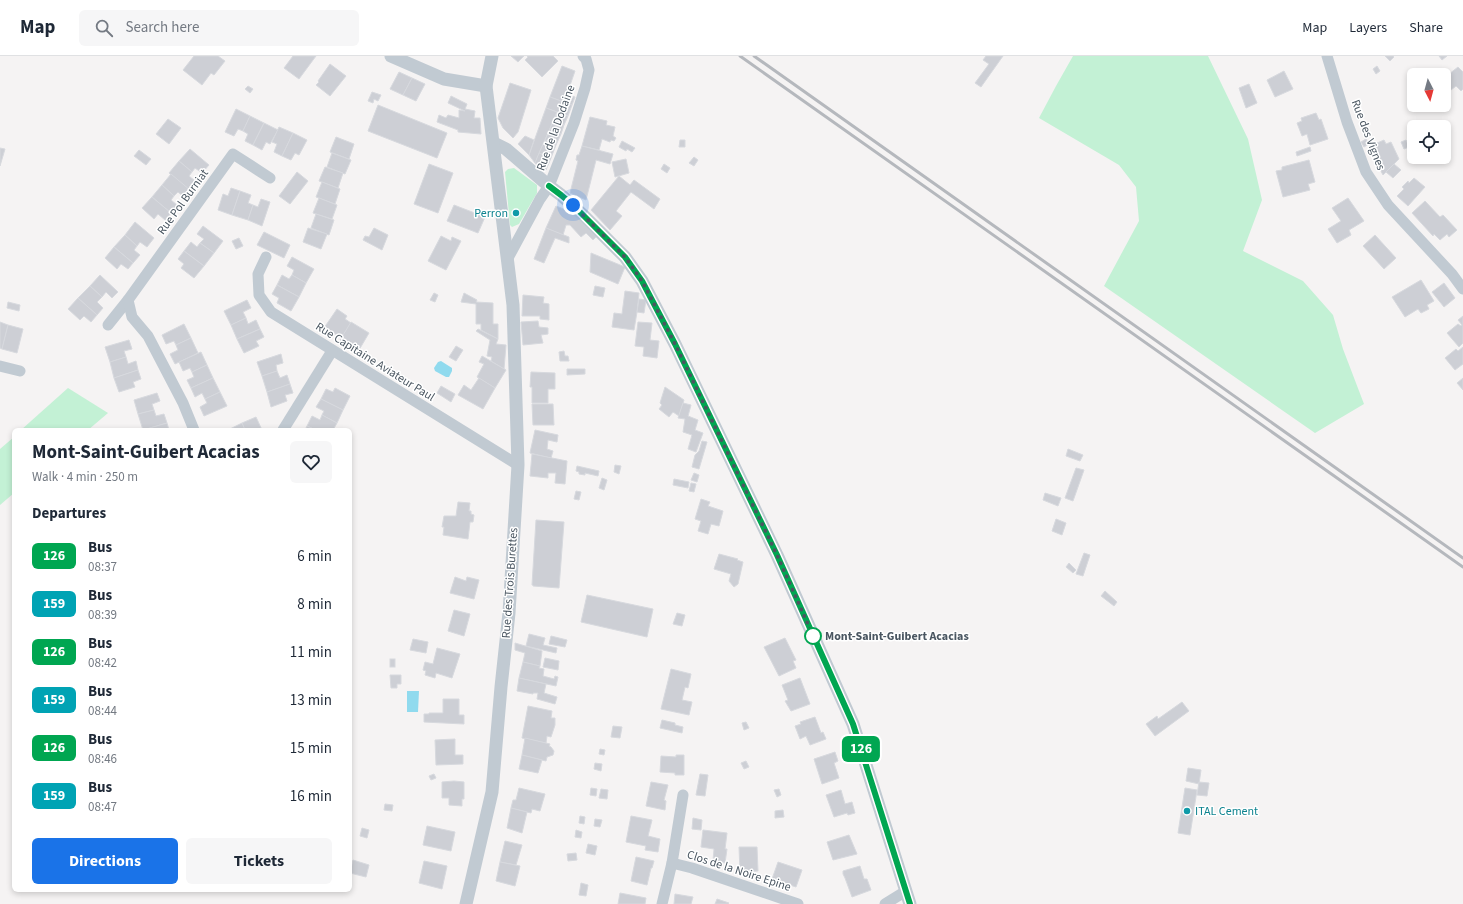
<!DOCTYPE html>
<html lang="en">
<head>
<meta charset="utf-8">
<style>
  body { margin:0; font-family:"Source Sans 3",sans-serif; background:#f6f6f7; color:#1f2937; height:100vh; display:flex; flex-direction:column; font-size:15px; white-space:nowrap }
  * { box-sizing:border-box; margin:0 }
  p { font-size:13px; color:#747a83 }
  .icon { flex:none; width:22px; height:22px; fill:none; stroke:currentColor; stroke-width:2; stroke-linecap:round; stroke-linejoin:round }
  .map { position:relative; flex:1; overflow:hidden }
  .drawer { position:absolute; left:12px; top:372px; width:340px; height:464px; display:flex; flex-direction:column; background:#fff; border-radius:6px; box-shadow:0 2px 6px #0003 }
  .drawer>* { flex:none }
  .badge { padding:0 8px; border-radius:6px; font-size:14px; line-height:26px }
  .needle { width:26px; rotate:174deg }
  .tools { position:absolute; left:1407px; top:12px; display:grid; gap:8px }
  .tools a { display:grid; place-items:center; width:44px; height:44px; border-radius:6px; background:#fff; box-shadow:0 2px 6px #0003; font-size:20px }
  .you { position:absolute; width:20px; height:20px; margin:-10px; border:3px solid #fff; border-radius:50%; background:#1a73e8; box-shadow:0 0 0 6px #1a73e833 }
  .map>.badge { position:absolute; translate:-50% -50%; box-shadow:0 0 0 2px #fff }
  h2 { padding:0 20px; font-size:15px; line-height:36px }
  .round { display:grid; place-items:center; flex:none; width:42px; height:42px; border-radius:6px; background:#f6f6f7 }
  .overview { display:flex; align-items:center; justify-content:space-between; height:68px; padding:0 20px }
  h1 { font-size:19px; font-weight:700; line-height:30px }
  .button { display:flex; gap:8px; margin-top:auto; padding:8px 20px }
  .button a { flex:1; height:46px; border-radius:6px; background:#1a73e8; color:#fff; font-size:16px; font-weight:700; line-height:46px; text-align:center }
  .button a+a { background:#f6f6f7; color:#1f2937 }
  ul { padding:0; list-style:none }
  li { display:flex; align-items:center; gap:12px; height:48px; padding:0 20px }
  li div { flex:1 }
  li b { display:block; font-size:15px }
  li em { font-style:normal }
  li .badge { min-width:44px; font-weight:700; text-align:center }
  header { display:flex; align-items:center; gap:24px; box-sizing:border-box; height:56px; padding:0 20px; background:#fff; border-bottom:1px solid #e0e1e3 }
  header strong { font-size:19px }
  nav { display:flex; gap:22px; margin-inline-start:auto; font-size:14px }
  .search { width:280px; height:36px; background:#f6f6f7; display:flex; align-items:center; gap:10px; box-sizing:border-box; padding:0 14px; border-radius:6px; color:#747a83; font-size:15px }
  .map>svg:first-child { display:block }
  .green { fill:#c3f1d5 }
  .water { fill:#90daee }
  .building { fill:#cdcfd5; stroke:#d7d9de }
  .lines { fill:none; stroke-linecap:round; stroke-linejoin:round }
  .minor { stroke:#c1cad2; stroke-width:11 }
  .tertiary { stroke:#c1cad2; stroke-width:13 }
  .rail { stroke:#b5b8bd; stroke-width:3 }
  .line-casing { stroke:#fff; stroke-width:9 }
  .line { stroke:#00a651; stroke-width:6 }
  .walk { stroke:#4a5661; stroke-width:4; stroke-dasharray:0 7.2 }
  .culture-dot { fill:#0f9aa8; stroke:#fff; stroke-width:1.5 }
  .stop-dot { fill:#fff; stroke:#00a651; stroke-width:2 }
  .labels { text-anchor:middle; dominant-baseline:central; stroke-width:3; stroke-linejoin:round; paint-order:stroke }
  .street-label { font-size:12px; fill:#4a5661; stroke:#fff }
  .culture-label { font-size:12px; fill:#0d838f; stroke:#fff; text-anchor:end }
  .stop-label { font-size:12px; font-weight:bold; fill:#4a5661; stroke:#fff; text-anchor:start }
</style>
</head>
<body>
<header>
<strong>Map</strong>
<div class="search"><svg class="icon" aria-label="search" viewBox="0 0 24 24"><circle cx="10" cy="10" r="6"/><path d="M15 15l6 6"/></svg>Search here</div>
<nav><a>Map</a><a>Layers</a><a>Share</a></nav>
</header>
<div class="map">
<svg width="1463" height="848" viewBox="0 0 1463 848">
  <rect width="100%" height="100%" fill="#f5f3f3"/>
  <g class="green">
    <polygon points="1073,0 1208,0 1248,83 1262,144 1243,195 1303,225 1333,259 1343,293 1364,348 1315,377 1104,230 1139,165 1136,131 1119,109 1039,62 1056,30"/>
    <polygon points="514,112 537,129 537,137 519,168 512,171 510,169 505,116 508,113"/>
    <polygon points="68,332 108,357 88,374 21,374"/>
    <polygon points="14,381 14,437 0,449 0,393"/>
  </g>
  <g class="water">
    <polygon points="441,305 452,312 452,315 449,321 446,321 435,315 434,312 438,306"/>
    <polygon points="407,635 419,635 418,656 407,656"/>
  </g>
  <g class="building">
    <polygon points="194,0 218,0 225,5 214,19 211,17 202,29 183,14"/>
    <polygon points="293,0 316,0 299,23 284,12"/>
    <polygon points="511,0 524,0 518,6"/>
    <polygon points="527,0 553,0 558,5 542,21 525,4 528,1"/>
    <polygon points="986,0 1003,0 981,31 975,27 989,8 983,4"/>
    <polygon points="1385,0 1393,0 1394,1 1390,5"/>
    <polygon points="1439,0 1447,0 1442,4"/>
    <polygon points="330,8 346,20 330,40 316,29 319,26 318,25"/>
    <polygon points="562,10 575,15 567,38 575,41 572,49 550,41"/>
    <polygon points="1377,10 1380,15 1376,18 1373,13"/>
    <polygon points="1458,11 1463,16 1463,33 1461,35 1456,30 1451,34 1444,26 1444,22"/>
    <polygon points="1284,15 1293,33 1275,41 1267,24"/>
    <polygon points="399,16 412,22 403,39 390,33"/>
    <polygon points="412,22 425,28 416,45 403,39"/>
    <polygon points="510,27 531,34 518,76 513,82 503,72 498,62"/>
    <polygon points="1249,28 1257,47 1246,52 1239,32"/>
    <polygon points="248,30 253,33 250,37 245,33"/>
    <polygon points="372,36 381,39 378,45 374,43 373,47 368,45"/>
    <polygon points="451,40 467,48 465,53 475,55 474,62 480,62 481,78 458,76 458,74 437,66 439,59 446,62 448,59 459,62 459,54 465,55 448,47"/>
    <polygon points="550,41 572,49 568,60 546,52"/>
    <polygon points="378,49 447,77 437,102 368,75"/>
    <polygon points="546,52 557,56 535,107 529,99"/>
    <polygon points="236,53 250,60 243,75 238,73 234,80 225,76"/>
    <polygon points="557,56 568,60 564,69 553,65"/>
    <polygon points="1316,57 1319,64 1321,63 1328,83 1310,89 1307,78 1302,80 1297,67 1302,65 1301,62"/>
    <polygon points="250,60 264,67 253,89 245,85 248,78 243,75"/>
    <polygon points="590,61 607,65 606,69 615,71 613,80 616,82 614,85 611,84 610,86 602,83 599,94 582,90"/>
    <polygon points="168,63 181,72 169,88 156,78"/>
    <polygon points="553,65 564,69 561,78 550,73"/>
    <polygon points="264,67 278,74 270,88 266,86 262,94 253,89"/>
    <polygon points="279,71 293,77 282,100 274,96 277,88 272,86"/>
    <polygon points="550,73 561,78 556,89 545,84"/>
    <polygon points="293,77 307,84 299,99 295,97 291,104 282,100"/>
    <polygon points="525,80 534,84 529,99 518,88"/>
    <polygon points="336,81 354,88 349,103 330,96"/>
    <polygon points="1366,83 1369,88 1364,91 1361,86"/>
    <polygon points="545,84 556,89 551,102 539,97"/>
    <polygon points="680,84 685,84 685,91 679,91"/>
    <polygon points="1384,84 1386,88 1391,86 1399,103 1383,119 1368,91"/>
    <polygon points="1406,84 1409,91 1404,93 1401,86"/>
    <polygon points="622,85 635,92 632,96 627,93 626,95 619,91"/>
    <polygon points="582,90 613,98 610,108 596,104 586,144 570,137 578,105 576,104 577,99 579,99"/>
    <polygon points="1310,91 1311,95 1297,100 1296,96"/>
    <polygon points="0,92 5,93 0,110"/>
    <polygon points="190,93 209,109 202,117 195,112 192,116 179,105"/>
    <polygon points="139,94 151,103 146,109 134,100"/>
    <polygon points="332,97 351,104 345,118 327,111"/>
    <polygon points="539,97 551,102 546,114 542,115 535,107"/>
    <polygon points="694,101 698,104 694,110 689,107"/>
    <polygon points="626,103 629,117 615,121 612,106"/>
    <polygon points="1309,104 1315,126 1308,128 1310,134 1283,141 1276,115 1282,114 1282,111"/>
    <polygon points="179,105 192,116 189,120 195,125 188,133 169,117"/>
    <polygon points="429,108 453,117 438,157 414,148"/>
    <polygon points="664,108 670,112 667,117 661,113"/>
    <polygon points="1394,108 1401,114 1393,122 1386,116"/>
    <polygon points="325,111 343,117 338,132 319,125"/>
    <polygon points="297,116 308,125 290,148 279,140"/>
    <polygon points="171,118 190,134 184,141 178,136 174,140 162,129"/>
    <polygon points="619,120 630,129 634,124 660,143 654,153 631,136 616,155 622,160 610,174 591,154"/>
    <polygon points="1414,122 1425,131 1408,150 1397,140 1404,133 1402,131 1408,125 1409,127"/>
    <polygon points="322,126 340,133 335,148 316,141"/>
    <polygon points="162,129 174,140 171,144 177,149 171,157 152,141"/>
    <polygon points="231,132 240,135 232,159 218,154 223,138 228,140"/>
    <polygon points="240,135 251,139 248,147 253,149 248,164 232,159"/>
    <polygon points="152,141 171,157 165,164 158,158 154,163 142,152"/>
    <polygon points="319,142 337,149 332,163 313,157"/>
    <polygon points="1348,142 1364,165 1349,174 1351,179 1337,187 1328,173 1341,165 1332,152"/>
    <polygon points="261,143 270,146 262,170 248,164 253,149 258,151"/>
    <polygon points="1425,145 1440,161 1443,159 1457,174 1449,181 1447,178 1440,184 1434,178 1433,180 1412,157"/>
    <polygon points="454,149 485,161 478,177 447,165"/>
    <polygon points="556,150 574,157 574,159 596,181 593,184 586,177 581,181 570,169 566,169 563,179 546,172"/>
    <polygon points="316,158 334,164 329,179 311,172"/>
    <polygon points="135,166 154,182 147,191 140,186 137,190 125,179"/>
    <polygon points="203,170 223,185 214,197 200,187 204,183 197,178"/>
    <polygon points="308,172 327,178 321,193 303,186"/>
    <polygon points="374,172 388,179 382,194 363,184 365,180 369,181"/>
    <polygon points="546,172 569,181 569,187 555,182 544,207 534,203"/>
    <polygon points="264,176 290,189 284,202 257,189"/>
    <polygon points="125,179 137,190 134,194 140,199 133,207 114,191"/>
    <polygon points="1375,179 1396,202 1384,213 1363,190"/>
    <polygon points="441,180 451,185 452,181 461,185 446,214 428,205"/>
    <polygon points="239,182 243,190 236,193 232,185"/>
    <polygon points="191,186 197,191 200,187 214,197 204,210 184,195"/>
    <polygon points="114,191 133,207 128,213 121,208 117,213 105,202"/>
    <polygon points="184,195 204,210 194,222 181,212 184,208 178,203"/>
    <polygon points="591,197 625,211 618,228 590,216"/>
    <polygon points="292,201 314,213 306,227 292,219 294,214 287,210"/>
    <polygon points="100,219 118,236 112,242 106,236 102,241 90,230"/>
    <polygon points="282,219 289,223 292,219 306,227 299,241 277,229"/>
    <polygon points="1421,224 1434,245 1427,249 1429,253 1421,257 1418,253 1405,261 1392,241"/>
    <polygon points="1444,227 1455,242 1444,251 1432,236"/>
    <polygon points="277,229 299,241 291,255 277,247 279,242 272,238"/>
    <polygon points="90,230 102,241 97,246 103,252 97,259 78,242"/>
    <polygon points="595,230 605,232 603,241 593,239"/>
    <polygon points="625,235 639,237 637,256 634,274 612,271 614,257 622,258"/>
    <polygon points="434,237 438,239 435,246 430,244"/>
    <polygon points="464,237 477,244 476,246 493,247 493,268 498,268 498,283 481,274 481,268 476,268 476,248 461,246"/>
    <polygon points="523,239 544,241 543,247 549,248 549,264 540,263 540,260 522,260"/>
    <polygon points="78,242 97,259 91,266 84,260 80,264 68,253"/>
    <polygon points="639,243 646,244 644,257 637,256"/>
    <polygon points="247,244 251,252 243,256 246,262 231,269 224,255"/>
    <polygon points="8,246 20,249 19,255 7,252"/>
    <polygon points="337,253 347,260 345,263 351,267 342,282 324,272"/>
    <polygon points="1463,260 1463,287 1459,291 1447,277 1458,268 1461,270 1462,269 1458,264"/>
    <polygon points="246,262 248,268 256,264 260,273 237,283 231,269"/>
    <polygon points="538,265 539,271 548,272 548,278 541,279 543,287 523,289 521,266"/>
    <polygon points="0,266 8,269 2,293 0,292"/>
    <polygon points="351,266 369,277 359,294 348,286 347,288 340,284"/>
    <polygon points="638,266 652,267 650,284 659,285 657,302 643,300 644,291 635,290"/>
    <polygon points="184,268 191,282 176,289 174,285 166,288 162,279"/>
    <polygon points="8,269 23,273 17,297 2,293"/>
    <polygon points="260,273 264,281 256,285 259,290 244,297 237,283"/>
    <polygon points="478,273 498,283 496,288 506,289 504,313 491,305 492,301 487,300 490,284 476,275"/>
    <polygon points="191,282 198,297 175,308 170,298 178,294 176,289"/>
    <polygon points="129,284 132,293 124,295 126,301 110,306 105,291"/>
    <polygon points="456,290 463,294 456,305 449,301"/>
    <polygon points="1463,291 1463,308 1455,314 1445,302 1456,293 1458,295"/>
    <polygon points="564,295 565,300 568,300 569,305 560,305 559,296"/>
    <polygon points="201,296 207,309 192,316 190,312 183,315 179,306"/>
    <polygon points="281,298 283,307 276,309 277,315 262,320 257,306"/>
    <polygon points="482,300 506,314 495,332 477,321 484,308 479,306"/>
    <polygon points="126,301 128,308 136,305 138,314 114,322 110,306"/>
    <polygon points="207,309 213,322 191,332 187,324 194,321 192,316"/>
    <polygon points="567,313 585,313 585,318 567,319"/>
    <polygon points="138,314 141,323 133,326 135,331 119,336 114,322"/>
    <polygon points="277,315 280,322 287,319 290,328 267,336 262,320"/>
    <polygon points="531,316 555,317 555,333 548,333 548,347 532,347 532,331 530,331"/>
    <polygon points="213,322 220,336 205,343 202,337 195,341 191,332"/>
    <polygon points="479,322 495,332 483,353 458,339 464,329 471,334"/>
    <polygon points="1463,322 1463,334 1457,327"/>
    <polygon points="290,328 293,337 285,339 287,345 271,351 267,336"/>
    <polygon points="441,330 455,338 451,346 437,337"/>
    <polygon points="665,331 684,344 679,360 673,356 669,361 659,353 662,349 660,347"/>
    <polygon points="335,332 350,340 343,354 321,343 326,333 333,336"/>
    <polygon points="220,336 227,350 204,360 200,351 207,347 205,343"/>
    <polygon points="157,337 160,345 152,348 154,354 138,358 134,344"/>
    <polygon points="321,343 343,354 337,367 322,359 324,355 316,351"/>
    <polygon points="683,347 691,349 688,360 698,364 695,374 703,377 696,396 688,393 692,379 683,376 685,363 678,362"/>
    <polygon points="532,348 553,348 554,369 533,369"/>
    <polygon points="154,354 156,360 164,358 167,367 143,374 138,358"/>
    <polygon points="322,359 337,367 333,374 316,374 307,370 312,360 320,364"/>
    <polygon points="256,361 262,374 245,374 242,367"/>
    <polygon points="167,367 169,374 143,374"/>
    <polygon points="242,367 245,374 228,374"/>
    <polygon points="307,370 316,374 305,374"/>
    <polygon points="535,374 558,379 557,386 548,384 547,393 553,395 551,402 530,397"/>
    <polygon points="702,385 707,386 699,413 692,411 695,399 699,395"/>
    <polygon points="1068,393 1083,399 1080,405 1066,400"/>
    <polygon points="532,398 567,405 565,428 555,427 556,417 548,417 548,422 530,420"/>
    <polygon points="615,409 621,410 619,418 614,416"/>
    <polygon points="577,410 599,415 598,420 585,417 585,419 579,418 579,416 576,415"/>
    <polygon points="1076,412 1084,414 1073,445 1065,442"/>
    <polygon points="694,417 699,419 697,426 691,424"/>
    <polygon points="602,422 607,424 604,434 599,432"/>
    <polygon points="674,423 689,426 688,432 673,429"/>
    <polygon points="691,427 696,428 694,436 689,435"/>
    <polygon points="576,435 581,436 579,444 574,443"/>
    <polygon points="1045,437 1061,442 1058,450 1043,444"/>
    <polygon points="701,443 710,446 708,450 723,455 719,470 711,468 708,478 698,475 701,465 695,463"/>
    <polygon points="458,446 470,447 469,455 471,455 471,458 474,459 473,466 470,466 468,483 443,479 444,471 442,471 444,460 456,460"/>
    <polygon points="1056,463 1066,467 1062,479 1052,475"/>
    <polygon points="536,464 564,466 559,532 533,530 533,529 532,529"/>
    <polygon points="1084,497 1090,499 1083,520 1076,518"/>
    <polygon points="719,498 738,503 737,504 743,506 738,528 734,531 729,525 731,518 714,513"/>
    <polygon points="1069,507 1076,514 1073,517 1066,511"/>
    <polygon points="455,521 466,525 467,521 479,524 474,543 450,537"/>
    <polygon points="1105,535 1117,546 1114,550 1101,540"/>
    <polygon points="587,539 653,553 647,581 581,566"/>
    <polygon points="454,554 470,558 464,580 448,575"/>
    <polygon points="677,557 685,559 682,570 673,568"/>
    <polygon points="529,578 545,582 543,589 557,592 556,597 526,590"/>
    <polygon points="551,580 567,584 565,591 549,588"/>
    <polygon points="785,582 796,604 793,605 796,612 779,620 764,591"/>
    <polygon points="413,583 428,586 426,597 410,594"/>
    <polygon points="515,587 542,595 540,610 523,606 525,597 515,594"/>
    <polygon points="437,592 460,598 452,622 436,617 435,622 425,619 426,615 423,614 425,606 433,608"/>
    <polygon points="545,602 559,605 558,614 543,611"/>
    <rect x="390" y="603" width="5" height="8"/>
    <polygon points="523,606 540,610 539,612 544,613 543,620 554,623 555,620 558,621 556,630 519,622"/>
    <polygon points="671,613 691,618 688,632 685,631 682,644 692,646 689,659 661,653"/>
    <polygon points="390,619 401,619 401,628 397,628 397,632 391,632"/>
    <polygon points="519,622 546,628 544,637 557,641 555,648 537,643 538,637 533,637 533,638 517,635"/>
    <polygon points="800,622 810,648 791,655 785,645 788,644 782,629"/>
    <polygon points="443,643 459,643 459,659 464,659 464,668 424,666 424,658 429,658 429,657 443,657"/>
    <polygon points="1182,646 1189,655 1155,680 1146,668 1157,660 1158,663"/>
    <polygon points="528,650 552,655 551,662 555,662 555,669 551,681 547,680 546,687 522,682"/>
    <polygon points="815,661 821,677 823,676 826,683 810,689 806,680 800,683 795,670 801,668 800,666"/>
    <polygon points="662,664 675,667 675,669 683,671 682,677 660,672"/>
    <polygon points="746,666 749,672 744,674 742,667"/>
    <polygon points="613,670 622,671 620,682 611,681"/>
    <polygon points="525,682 550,688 549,690 551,691 554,695 553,699 547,701 546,705 522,699"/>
    <polygon points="455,683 455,699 463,699 463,708 436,709 435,684"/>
    <polygon points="600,693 605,694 604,699 599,698"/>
    <polygon points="835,696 838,705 834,707 839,722 822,728 814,703"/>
    <polygon points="522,699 542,704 538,717 519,713"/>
    <polygon points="676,699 684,699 684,719 675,719 675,717 660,716 661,700 676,701"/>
    <polygon points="746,705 749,711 744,713 741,707"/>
    <polygon points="595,707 602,708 601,715 594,713"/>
    <polygon points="1188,712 1201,714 1199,728 1186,725"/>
    <polygon points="434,718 436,722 431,724 429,720"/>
    <polygon points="700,718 708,719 705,740 696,739"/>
    <polygon points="454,725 464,726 464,743 462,743 462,750 449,749 449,742 442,742 442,726"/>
    <polygon points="651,726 668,729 664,744 666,745 665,754 646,750"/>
    <polygon points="1199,726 1209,727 1207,740 1197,739"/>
    <polygon points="519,732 545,738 540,755 532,753 531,757 511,752 513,744 516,744"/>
    <polygon points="591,732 597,733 596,740 590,739"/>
    <polygon points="1185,732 1197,734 1190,779 1178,777"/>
    <polygon points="601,733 608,734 607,743 599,742"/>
    <polygon points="779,733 781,739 777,741 774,734"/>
    <polygon points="841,734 845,748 852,746 855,757 848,759 847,757 834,761 826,739"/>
    <polygon points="385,748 393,749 392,755 384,754"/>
    <polygon points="511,752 527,756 522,777 507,772"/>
    <polygon points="783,754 784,761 775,762 775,755"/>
    <polygon points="580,760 585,761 584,768 579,767"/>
    <polygon points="631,760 652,764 648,780 660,783 658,796 645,794 646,790 626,786"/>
    <polygon points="693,762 702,764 701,774 692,773"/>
    <polygon points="595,763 602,764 600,771 594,770"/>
    <polygon points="427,770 455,776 451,795 423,789"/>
    <polygon points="362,772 369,774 367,782 360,780"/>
    <polygon points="576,774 582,776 581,782 575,781"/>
    <polygon points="703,774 727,777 725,793 727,793 725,807 713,805 714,793 701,791"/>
    <polygon points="849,779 857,798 833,804 827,786"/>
    <polygon points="505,785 522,789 516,809 500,806"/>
    <polygon points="588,788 597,790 595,799 586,797"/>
    <polygon points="739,791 757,791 758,815 740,816"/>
    <polygon points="576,797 577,804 568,805 567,798"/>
    <polygon points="636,801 654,805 652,812 651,812 647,829 631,825"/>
    <polygon points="353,804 369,809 366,821 350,817"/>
    <polygon points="424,805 447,810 442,833 419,827"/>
    <polygon points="500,806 520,810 515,830 496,825"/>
    <polygon points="778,806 802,814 796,831 781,826 780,829 771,826"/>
    <polygon points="860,810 864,823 867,823 871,834 852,841 845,822 843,818 843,815"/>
    <polygon points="581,827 588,829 586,840 579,839"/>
    <polygon points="620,837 646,842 645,848 618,848"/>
    <polygon points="675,838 693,841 691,848 674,848"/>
    <polygon points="717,843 729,847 728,848 715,848"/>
  </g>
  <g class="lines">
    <g class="minor">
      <polyline points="1327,0 1347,66 1366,116 1388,149 1452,218 1463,233"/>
      <polyline points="266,201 258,218 259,239 271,256 518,409"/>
      <polyline points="507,204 540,143 549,130 574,67 585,32 589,14 586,3 583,0"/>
      <polyline points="108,269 128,244"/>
      <polyline points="0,310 20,315"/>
      <polyline points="194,374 183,347 148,280 132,261 128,244 233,98 270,122"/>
      <polyline points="283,374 332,295"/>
      <polyline points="672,807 692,812 798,848"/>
      <polyline points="662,848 672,807 683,739"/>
      <polyline points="885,848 906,835"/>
    </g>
    <g class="tertiary">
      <polyline points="391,0 444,23 486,30"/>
      <polyline points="494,87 506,93 549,130 561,139 584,160 625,201 642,225 675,288 777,499 853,668 910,848"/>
      <polyline points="466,848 492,736 501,631 509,557 518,409 513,249 486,30 492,0"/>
    </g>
    <g class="rail">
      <polyline points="740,0 1463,511"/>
      <polyline points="754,0 1463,502"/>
    </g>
  </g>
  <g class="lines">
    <g class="line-casing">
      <polyline id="line" points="549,130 561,139 573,149 625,201 642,225 675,288 777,499 853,668 910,848"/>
    </g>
    <use href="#line" class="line"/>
    <polyline class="walk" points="573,149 625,201 642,225 675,288 777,499 815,584 813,580"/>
  </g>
  <g class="culture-dot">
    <circle cx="516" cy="157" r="4"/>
    <circle cx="1187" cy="755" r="4"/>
  </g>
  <circle class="stop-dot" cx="813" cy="580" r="8"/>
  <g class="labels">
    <g class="street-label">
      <text transform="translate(556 72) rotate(-70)">Rue de la Dodaine</text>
      <text transform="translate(1368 79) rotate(69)">Rue des Vignes</text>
      <text transform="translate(183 146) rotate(-54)">Rue Pol Burniat</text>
      <text transform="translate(375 306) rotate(32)">Rue Capitaine Aviateur Paul</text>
      <text transform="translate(510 527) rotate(-86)">Rue des Trois Burettes</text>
      <text transform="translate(739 815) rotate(18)">Clos de la Noire Epine</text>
    </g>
    <g class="culture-label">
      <text x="508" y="157">Perron</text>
      <text x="1195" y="755" text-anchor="start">ITAL Cement</text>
    </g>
    <g class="stop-label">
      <text x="825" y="580">Mont-Saint-Guibert Acacias</text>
    </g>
  </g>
</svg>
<div class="tools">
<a><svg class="needle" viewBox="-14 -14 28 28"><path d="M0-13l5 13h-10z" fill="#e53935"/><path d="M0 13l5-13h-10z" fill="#747a83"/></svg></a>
<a><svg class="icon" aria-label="locate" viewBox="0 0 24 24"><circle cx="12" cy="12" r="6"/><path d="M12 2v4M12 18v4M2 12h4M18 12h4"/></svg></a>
</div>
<div class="you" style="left:573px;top:149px"></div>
<b class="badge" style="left:861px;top:693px;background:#00a651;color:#fff">126</b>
<section class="drawer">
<div class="overview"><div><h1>Mont-Saint-Guibert Acacias</h1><p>Walk · 4 min · 250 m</p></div><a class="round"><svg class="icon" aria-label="heart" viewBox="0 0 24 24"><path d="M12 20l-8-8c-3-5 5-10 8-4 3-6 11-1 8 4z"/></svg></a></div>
<h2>Departures</h2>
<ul>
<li><span class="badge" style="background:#00a651;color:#fff">126</span><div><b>Bus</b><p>08:37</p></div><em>6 min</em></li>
<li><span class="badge" style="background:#00a3b4;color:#fff">159</span><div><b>Bus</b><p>08:39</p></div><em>8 min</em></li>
<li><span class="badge" style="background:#00a651;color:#fff">126</span><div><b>Bus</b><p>08:42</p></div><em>11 min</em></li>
<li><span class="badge" style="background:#00a3b4;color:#fff">159</span><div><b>Bus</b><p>08:44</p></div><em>13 min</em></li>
<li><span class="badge" style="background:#00a651;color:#fff">126</span><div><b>Bus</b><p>08:46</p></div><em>15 min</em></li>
<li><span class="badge" style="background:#00a3b4;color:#fff">159</span><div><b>Bus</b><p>08:47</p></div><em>16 min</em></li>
</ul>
<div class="button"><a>Directions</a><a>Tickets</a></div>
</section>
</div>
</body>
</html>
